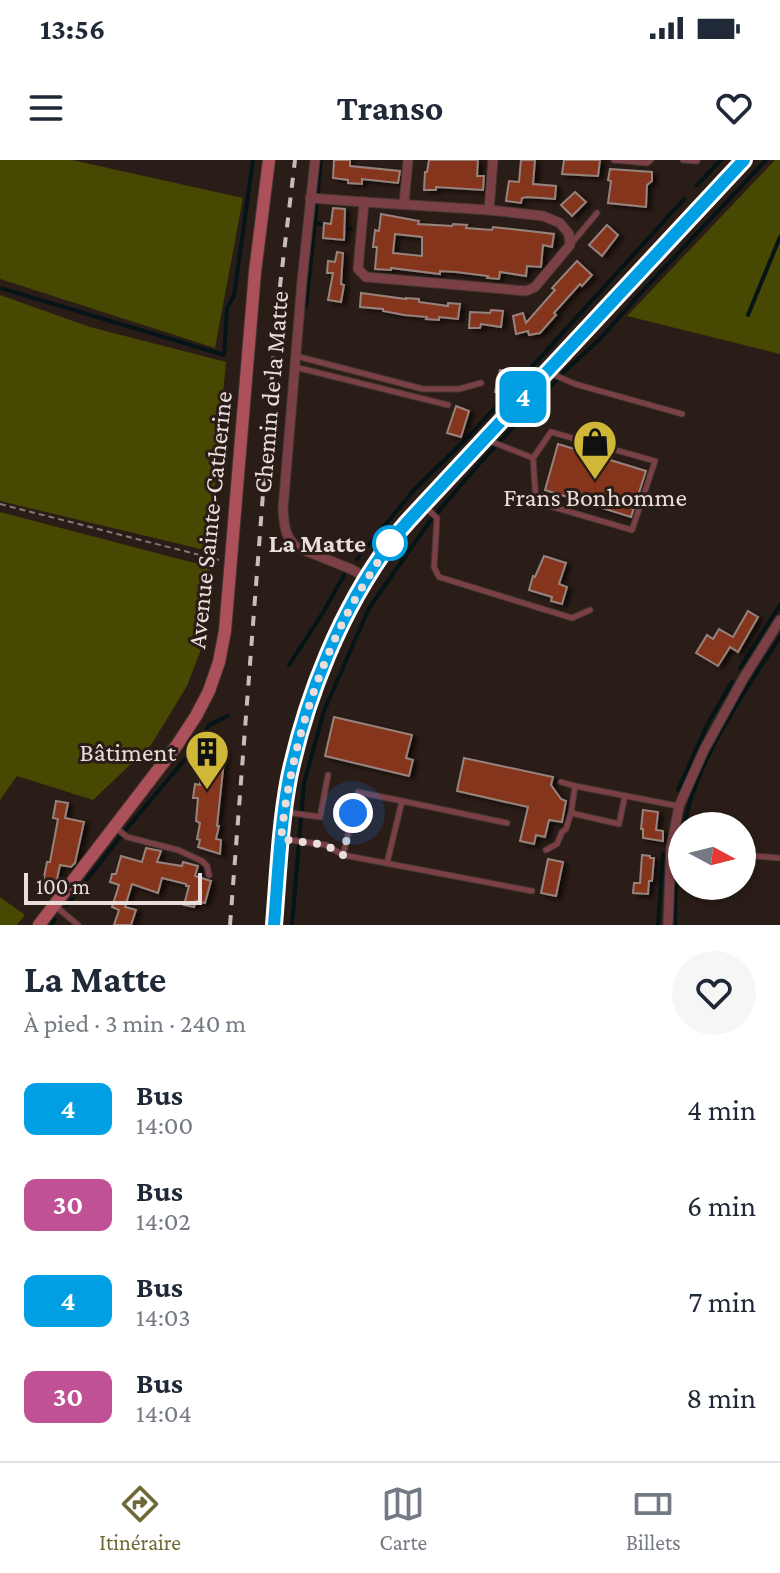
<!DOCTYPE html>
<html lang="fr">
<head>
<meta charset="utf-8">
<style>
  body { margin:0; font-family:"Crimson Pro",serif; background:#f6f6f7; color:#1f2937; height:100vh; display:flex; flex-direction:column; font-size:30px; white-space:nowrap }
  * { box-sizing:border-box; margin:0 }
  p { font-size:26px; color:#747a83 }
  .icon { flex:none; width:44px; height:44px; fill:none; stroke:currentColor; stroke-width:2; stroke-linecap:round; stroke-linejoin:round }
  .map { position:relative; height:765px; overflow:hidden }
  .details { display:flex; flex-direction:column; background:#fff; flex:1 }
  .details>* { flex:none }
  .badge { padding:0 16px; border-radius:12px; font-size:28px; line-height:52px }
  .needle { width:52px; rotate:97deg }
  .tools { position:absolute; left:668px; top:652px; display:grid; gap:16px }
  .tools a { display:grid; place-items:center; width:88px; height:88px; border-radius:50%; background:#fff; box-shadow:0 2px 6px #0004; font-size:40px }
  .scale { position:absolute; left:24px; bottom:20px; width:178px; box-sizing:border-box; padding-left:8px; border:4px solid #e9dedb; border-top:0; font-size:22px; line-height:28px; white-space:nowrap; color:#e9dedb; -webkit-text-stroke:6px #2a1c16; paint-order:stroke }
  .you { position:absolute; width:40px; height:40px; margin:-20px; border:6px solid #fff; border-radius:50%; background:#1a73e8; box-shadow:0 0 0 12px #1a73e833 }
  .map>.badge { position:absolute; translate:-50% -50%; box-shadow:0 0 0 4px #fff }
  .round { display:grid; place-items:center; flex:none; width:84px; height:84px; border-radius:42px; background:#f6f6f7 }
  .overview { display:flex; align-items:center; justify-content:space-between; height:136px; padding:0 24px }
  h1 { font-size:38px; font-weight:700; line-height:60px }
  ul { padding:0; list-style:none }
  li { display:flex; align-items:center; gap:24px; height:96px; padding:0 24px }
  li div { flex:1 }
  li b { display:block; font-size:30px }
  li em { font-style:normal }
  li .badge { min-width:88px; font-weight:700; text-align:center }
  .status { display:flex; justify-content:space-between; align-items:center; height:56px; padding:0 40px; background:#fff; direction:ltr }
  .status svg { height:22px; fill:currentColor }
  header { display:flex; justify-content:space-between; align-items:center; height:104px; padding:0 24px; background:#fff; font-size:36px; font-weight:700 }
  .tabs { display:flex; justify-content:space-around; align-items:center; height:112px; border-top:2px solid #e0e1e3; background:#fff; font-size:22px; color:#747a83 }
  .tabs a { display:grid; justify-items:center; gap:4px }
  .tabs .active { color:#6e6937 }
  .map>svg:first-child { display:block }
  .green { fill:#474801 }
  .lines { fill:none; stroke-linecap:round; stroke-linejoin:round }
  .stream { stroke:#041417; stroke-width:4 }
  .building { fill:#85351c; stroke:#96837d; stroke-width:2; fill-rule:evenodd; filter:url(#shadow) }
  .lane-casing { stroke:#453732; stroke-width:7 }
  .street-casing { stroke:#453732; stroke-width:11 }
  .secondary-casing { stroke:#453732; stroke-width:14 }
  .path { stroke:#857873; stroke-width:2; stroke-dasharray:6 4; stroke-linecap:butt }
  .lane { stroke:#7a4045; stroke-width:5 }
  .street { stroke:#7a4045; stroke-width:9 }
  .secondary { stroke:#ac5059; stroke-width:12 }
  .rail { stroke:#c9bdba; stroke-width:4; stroke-dasharray:10 10; stroke-linecap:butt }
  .line-casing { stroke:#fff; stroke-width:18 }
  .line { stroke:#009fe3; stroke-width:12 }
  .walk { stroke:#e9dedb; stroke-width:8; stroke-dasharray:0 14.4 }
  .stop-dot { fill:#fff; stroke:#009fe3; stroke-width:4 }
  .labels { text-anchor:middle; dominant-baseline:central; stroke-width:6; stroke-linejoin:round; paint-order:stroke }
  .street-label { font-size:26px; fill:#e9dedb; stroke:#2a1c16 }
  .poi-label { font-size:26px; fill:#e9dedb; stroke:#2a1c16 }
  .stop-label { font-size:26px; font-weight:bold; fill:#e9dedb; stroke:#2a1c16; text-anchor:end }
</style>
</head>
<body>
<div class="status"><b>13:56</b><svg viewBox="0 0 49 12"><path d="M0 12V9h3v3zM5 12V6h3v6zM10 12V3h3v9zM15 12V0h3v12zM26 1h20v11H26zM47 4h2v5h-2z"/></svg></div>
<header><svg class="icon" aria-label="menu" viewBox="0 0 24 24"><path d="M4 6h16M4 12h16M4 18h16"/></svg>Transo<svg class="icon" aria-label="heart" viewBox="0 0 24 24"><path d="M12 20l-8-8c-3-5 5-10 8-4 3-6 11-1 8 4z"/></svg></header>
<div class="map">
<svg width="780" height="765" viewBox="0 0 780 765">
  <defs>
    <filter id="shadow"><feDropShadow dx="4.5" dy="2.5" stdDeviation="2" flood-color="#0009"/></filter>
  </defs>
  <rect width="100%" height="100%" fill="#2a1c16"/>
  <g class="green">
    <polygon points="0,0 72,0 243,38 215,188 0,119"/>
    <polygon points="775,0 780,0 780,194 627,156"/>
    <polygon points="0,135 90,167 226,202 209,391 0,341"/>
    <polygon points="0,352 210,407 203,484 187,526 151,585 93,640 17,616 0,640"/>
    <polygon points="0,737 25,755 17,765 0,765"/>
  </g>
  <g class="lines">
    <g class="stream">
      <polyline points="697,25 721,0"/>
      <polyline points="315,63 321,0"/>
      <polyline points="340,67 351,69"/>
      <polyline points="0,128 224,195 227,148 234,136 253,0"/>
      <polyline points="306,147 315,63 328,65"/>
      <polyline points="748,155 780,77"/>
      <polyline points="357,399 414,330 471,274 684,39"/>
      <polyline points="289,505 324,451 344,415"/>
      <polyline points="740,508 780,445"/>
      <polyline points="678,630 708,563 732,522"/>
      <path d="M684,666C695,602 745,531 780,477"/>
      <polyline points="67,745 124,672 197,585 209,565 228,556"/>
      <polyline points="51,765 55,759"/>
      <polyline points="292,765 304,623 324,551 369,448 430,361 480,303 563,213 601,178 637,137 766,0"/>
      <polyline points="658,765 663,694"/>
      <polyline points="675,765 676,713 682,679"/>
    </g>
  </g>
  <g class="building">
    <polygon points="334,0 350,0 350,6 400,11 398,23 362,19 362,24 348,23 348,20 333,18"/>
    <polygon points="429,0 478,0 477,16 484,16 483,30 436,27 436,30 424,30 425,12 427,12"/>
    <polygon points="521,0 535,0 533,24 556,26 555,39 527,37 522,38 521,43 506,41 509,21 519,22"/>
    <polygon points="564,0 600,0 598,16 562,14"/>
    <polygon points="610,9 652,12 652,21 647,25 646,47 608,43 611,21 608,20"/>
    <polygon points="575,32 586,42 572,56 561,45"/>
    <polygon points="333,48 345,49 344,80 323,78 324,63 331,64"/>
    <path d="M381,54L419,61L418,64L452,66L453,64L467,65L466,68L492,70L493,67L554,74L552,87L543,85L541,107L527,106L526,116L500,112L499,119L487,118L488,116L456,112L440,111V114L391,108V110L375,109L377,87H373L375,70L379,71ZM395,74L422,77V96L393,93Z"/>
    <polygon points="607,65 618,75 602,96 589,85"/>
    <polygon points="337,92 343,93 341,124 344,125 341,142 328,140 333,113 327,113 328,101 335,102"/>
    <polygon points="577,101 592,115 582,126 580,124 554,153 556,155 540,173 529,175 528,171 516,174 513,156 523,153 526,163 555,130 552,128"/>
    <polygon points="361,133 406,139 406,138 419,139 419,142 448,146 448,143 460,144 458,159 439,157 439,160 426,159 427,157 404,155 383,151 383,149 360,147"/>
    <polygon points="491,150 503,151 501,167 481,164 480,168 469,168 470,152 490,153"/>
    <polygon points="500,210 514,213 512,224 507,223 504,234 495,232"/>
    <polygon points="456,246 469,251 461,277 447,273"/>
    <polygon points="558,284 646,311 631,357 545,330"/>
    <polygon points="544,396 566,403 559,424 567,427 562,444 551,441 552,437 529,430 533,416 535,417"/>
    <polygon points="748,451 758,457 738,492 730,487 718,506 696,493 707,475 713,479 719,469 733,477"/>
    <polygon points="334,557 412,575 406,598 413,600 409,616 325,596"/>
    <polygon points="205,589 225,591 217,666 219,666 216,679 221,680 220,694 198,687 200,680 197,679 200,663 196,661 198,638 193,638 195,624 200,625 200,620 202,620"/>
    <polygon points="464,598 553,617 551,625 561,639 566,641 562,662 549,660 545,677 536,675 534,684 520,681 528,647 457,631"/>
    <polygon points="56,641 68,643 65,658 84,662 75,703 71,707 60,705 56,724 43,722 47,702 50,702 58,659 53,658"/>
    <polygon points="643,650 658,652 656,670 663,671 663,681 643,678 643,669 641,669"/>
    <polygon points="146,688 161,691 157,702 182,706 183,702 198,706 195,716 211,721 205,743 196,741 194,747 184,745 189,726 186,726 186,724 162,718 158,733 132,724 125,747 136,750 131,765 114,765 119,750 112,747 119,725 110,722 112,714 116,714 121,696 142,702"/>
    <polygon points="642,695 650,696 650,698 654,698 652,721 649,721 648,734 633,733 634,723 640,723"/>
    <polygon points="548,699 563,702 556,736 541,733"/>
  </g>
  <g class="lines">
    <g class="lane-casing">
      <g id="lane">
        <polyline points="614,0 647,3 651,0"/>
        <polyline points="683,0 697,1"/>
        <polyline points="571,84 597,53"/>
        <polyline points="296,196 423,229 459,229 481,223"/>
        <polyline points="295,207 448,245"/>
        <polyline points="548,212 575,224 682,254"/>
        <polyline points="485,279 533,298 551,272 655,301 632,370 536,342 533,298"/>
        <polyline points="424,346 437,358 434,407 439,417 572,458 590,450"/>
        <polyline points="561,622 575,626"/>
        <polyline points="625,636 619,664 571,653 575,626 678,646"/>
        <polyline points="285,652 320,657 328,615"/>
        <polyline points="115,667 127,677 178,690 202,701 207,706 209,715"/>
        <polyline points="283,679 326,685 343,695 532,731"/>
        <polyline points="546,690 557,684 562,672 566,669 571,653"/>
        <polyline points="343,695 358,632 402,641"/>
        <polyline points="742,695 780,698"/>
        <polyline points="387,703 402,641 507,663"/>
        <polyline points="54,745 78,765"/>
      </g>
    </g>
    <g class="street-casing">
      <g id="street">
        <path d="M315,0L302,121L283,349C284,365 285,376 296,387L351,409L367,418"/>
        <polyline points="310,38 364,42"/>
        <polygon points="364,42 489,50 543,56 560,63 569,74 570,85 535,127 526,131 366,117 358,109"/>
        <polyline points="404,44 408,0"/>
        <polyline points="489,50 493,0"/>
        <polyline points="668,765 671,688 679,646 704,590 743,519 780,460"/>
      </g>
    </g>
    <g class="secondary-casing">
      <g id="secondary">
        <polyline points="39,765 177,585 196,556 209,531 219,502 225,471 255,112 269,0"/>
        <path d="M274,765C278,716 280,666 289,618C306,537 341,448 391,382C400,369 412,357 423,345L743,0"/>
      </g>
    </g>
    <polyline class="path" points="0,344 219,400"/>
    <use href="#lane" class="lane"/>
    <use href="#street" class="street"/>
    <use href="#secondary" class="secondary"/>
    <polyline class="rail" points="230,765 277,151 295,0"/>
  </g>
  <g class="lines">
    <g class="line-casing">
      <path id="line" d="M274,765C278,716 280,666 289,618C306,537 341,449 391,382C400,369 412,357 423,345L744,0"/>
    </g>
    <use href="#line" class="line"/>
    <path class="walk" d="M353,653L343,695L326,685L281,679C289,603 310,529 343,462C357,434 374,408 390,383"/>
  </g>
  <defs>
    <g id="shop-pin" transform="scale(2.3)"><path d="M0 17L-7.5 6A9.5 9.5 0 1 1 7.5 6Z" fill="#cfb837" stroke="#2a1c16"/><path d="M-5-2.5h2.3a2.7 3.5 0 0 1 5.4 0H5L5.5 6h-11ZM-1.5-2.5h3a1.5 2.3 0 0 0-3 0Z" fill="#111"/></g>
    <g id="building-pin" transform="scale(2.3)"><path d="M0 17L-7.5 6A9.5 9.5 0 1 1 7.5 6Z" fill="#cfb837" stroke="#2a1c16"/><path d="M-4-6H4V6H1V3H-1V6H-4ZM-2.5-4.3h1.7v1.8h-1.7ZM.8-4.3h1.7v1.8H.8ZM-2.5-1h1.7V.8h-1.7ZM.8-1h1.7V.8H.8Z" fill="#111"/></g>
  </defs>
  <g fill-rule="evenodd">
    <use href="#shop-pin" x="595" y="282"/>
    <use href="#building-pin" x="207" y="592"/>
  </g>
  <circle class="stop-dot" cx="390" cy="383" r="16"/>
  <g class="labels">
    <g class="street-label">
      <text transform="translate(271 232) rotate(-85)">Chemin de la Matte</text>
      <text transform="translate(210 360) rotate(-84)">Avenue Sainte-Catherine</text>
    </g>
    <g class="poi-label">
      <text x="595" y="337">Frans Bonhomme</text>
      <text x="176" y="592" text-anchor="end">Bâtiment</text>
    </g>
    <g class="stop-label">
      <text x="366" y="383">La Matte</text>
    </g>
  </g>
</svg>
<div class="tools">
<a><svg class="needle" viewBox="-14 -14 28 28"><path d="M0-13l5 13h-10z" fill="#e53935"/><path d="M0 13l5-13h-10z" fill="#747a83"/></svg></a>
</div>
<div class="scale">100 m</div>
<div class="you" style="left:353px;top:653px"></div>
<b class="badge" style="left:523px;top:237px;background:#009fe3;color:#fff">4</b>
</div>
<section class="details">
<div class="overview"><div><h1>La Matte</h1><p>À pied · 3 min · 240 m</p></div><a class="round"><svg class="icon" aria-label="heart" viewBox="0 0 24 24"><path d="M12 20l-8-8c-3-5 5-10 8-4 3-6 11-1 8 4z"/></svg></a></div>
<ul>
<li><span class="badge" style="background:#009fe3;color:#fff">4</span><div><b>Bus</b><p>14:00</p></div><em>4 min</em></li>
<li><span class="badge" style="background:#c15195;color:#fff">30</span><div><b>Bus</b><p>14:02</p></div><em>6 min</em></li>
<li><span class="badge" style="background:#009fe3;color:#fff">4</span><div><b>Bus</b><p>14:03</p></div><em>7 min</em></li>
<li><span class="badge" style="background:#c15195;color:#fff">30</span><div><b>Bus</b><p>14:04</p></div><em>8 min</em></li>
</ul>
</section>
<nav class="tabs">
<a class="active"><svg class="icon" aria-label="directions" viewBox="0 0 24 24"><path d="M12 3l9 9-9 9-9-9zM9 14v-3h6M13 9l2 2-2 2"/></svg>Itinéraire</a>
<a><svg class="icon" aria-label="map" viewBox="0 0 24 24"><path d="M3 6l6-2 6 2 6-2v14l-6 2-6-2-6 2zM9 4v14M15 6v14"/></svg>Carte</a>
<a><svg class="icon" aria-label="tickets" viewBox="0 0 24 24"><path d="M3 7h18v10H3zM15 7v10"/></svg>Billets</a>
</nav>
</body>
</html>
